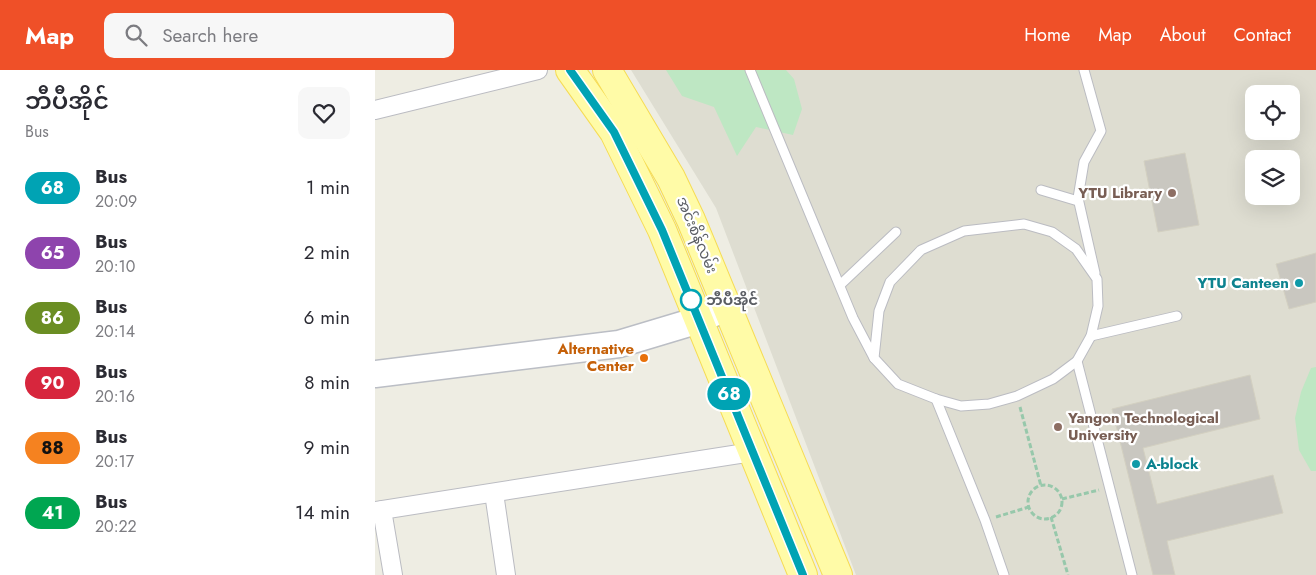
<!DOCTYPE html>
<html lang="en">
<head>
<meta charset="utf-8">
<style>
  body { margin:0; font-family:Jost,"Noto Sans Myanmar",sans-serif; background:#f7f7f7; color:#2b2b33; height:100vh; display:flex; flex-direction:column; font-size:19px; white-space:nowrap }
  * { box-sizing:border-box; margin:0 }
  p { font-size:16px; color:#7c7c81 }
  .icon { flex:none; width:28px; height:28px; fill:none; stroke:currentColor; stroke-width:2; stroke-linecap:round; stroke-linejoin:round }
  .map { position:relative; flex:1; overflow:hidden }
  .details { display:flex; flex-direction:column; background:#fff; width:375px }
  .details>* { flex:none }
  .badge { padding:0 10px; border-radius:16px; font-size:18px; line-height:32px }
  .tools { position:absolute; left:870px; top:15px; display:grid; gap:10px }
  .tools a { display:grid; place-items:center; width:55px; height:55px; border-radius:10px; background:#fff; box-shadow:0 5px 20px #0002; font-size:25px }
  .map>.badge { position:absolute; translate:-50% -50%; box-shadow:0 0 0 2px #fff }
  .round { display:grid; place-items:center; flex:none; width:52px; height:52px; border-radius:10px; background:#f7f7f7 }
  .overview { display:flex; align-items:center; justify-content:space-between; height:85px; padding:0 25px }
  h1 { font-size:24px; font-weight:600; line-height:38px }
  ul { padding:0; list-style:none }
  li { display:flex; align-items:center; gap:15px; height:65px; padding:0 25px }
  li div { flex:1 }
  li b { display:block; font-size:19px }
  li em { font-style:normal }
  li .badge { min-width:55px; font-weight:700; text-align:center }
  header { display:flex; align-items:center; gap:30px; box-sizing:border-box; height:70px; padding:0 25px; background:#ef5028; color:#fff }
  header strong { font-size:24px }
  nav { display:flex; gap:28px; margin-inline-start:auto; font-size:18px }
  .search { width:350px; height:45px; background:#f7f7f7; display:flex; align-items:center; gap:12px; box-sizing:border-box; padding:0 18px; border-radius:10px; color:#7c7c81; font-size:19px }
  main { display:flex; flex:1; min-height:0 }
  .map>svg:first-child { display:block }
  .education { fill:#deddd1; fill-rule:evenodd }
  .green { fill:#bee7c3 }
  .building { fill:#c9c7c0; stroke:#d3d0c1 }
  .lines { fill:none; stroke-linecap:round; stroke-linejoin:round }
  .service-casing { stroke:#bbbcc2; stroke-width:11 }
  .minor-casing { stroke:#bbbcc2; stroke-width:20 }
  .secondary-casing { stroke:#bbbec5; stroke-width:29 }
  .primary-casing { stroke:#f6dc54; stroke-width:30 }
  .path { stroke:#97c8ab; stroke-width:3; stroke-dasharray:5 2.5; stroke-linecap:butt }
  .service { stroke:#fff; stroke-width:9 }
  .minor { stroke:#fff; stroke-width:18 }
  .secondary { stroke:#fff; stroke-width:26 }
  .primary { stroke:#fffba7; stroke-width:28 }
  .line-casing { stroke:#fff; stroke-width:11 }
  .line { stroke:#00a3b4; stroke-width:8 }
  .education-dot { fill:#8d6e63; stroke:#fff; stroke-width:2 }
  .culture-dot { fill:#0f9aa8; stroke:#fff; stroke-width:2 }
  .stop-dot { fill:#fff; stroke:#00a3b4; stroke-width:2.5 }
  .food-dot { fill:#e8710a; stroke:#fff; stroke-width:2 }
  .labels { text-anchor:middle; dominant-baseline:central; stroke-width:4.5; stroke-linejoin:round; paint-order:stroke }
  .education-label { font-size:15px; font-weight:bold; fill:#785e54; stroke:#fff; text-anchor:end }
  .street-label { font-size:15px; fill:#5b5e64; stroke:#fff }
  .culture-label { font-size:15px; font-weight:bold; fill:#0d838f; stroke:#fff; text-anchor:end }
  .stop-label { font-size:15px; font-weight:bold; fill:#5b5e64; stroke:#fff; text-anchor:start }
  .food-label { font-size:15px; font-weight:bold; fill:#c56008; stroke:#fff; text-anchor:end }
</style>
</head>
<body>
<header>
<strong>Map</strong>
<div class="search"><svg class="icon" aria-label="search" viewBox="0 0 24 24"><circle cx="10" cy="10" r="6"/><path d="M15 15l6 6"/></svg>Search here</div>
<nav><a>Home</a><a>Map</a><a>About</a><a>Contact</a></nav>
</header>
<main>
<section class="details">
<div class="overview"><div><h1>ဘီပီအိုင်</h1><p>Bus</p></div><a class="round"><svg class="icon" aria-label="heart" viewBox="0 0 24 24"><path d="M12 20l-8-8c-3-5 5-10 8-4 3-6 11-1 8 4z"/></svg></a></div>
<ul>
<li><span class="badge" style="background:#00a3b4;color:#fff">68</span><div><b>Bus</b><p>20:09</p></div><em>1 min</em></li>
<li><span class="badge" style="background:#8e44ad;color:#fff">65</span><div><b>Bus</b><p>20:10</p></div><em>2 min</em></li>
<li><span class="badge" style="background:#6b8e23;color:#fff">86</span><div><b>Bus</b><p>20:14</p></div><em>6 min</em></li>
<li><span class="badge" style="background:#d7263d;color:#fff">90</span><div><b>Bus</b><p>20:16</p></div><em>8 min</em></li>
<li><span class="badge" style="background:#f58220;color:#111">88</span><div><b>Bus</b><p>20:17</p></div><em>9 min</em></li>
<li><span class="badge" style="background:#00a651;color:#fff">41</span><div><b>Bus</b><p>20:22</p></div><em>14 min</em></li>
</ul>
</section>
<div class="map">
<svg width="941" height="505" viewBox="0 0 941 505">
  <rect width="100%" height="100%" fill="#eeede3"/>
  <path class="education" d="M256,0H941V505H481L341,138ZM879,24H916V61H879ZM879,89H916V126H879Z"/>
  <g class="green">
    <polygon points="291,0 411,0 419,9 427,39 418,65 381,57 362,86 339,37 307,26"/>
    <polygon points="941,297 941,401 936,401 924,380 920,348 926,322 936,298"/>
  </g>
  <g class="building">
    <polygon points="810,83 824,155 783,162 769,91"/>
    <polygon points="941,183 941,232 914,239 901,194"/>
    <polygon points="875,305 885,349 768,378 782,434 898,405 908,443 792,471 800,505 778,505 737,339"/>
  </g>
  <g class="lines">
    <g class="service-casing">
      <g id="service">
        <polyline points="375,0 478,248 499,288"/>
        <polyline points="709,0 726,61 709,92 703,128 720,203"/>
        <polyline points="666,120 703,131"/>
        <polygon points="649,154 677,162 701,179 722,209 723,236 716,266 702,291 678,309 642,326 614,334 586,336 561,329 523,314 499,288 504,241 515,212 546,180 589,161"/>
        <polyline points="465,215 521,162"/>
        <polyline points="716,266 802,246"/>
        <polyline points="702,291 757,505"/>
        <polyline points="561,329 610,450 629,505"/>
      </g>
    </g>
    <g class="minor-casing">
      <g id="minor">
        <polyline points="0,40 163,0"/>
        <polyline points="119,423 131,505"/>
        <polyline points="7,440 18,505"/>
        <polyline points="0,441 377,382"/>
      </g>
    </g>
    <g class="secondary-casing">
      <polyline id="secondary" points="0,304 244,274 324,250 352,237"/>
    </g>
    <g class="primary-casing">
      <g id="primary">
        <polyline points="195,0 239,62 287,160 428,505"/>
        <polyline points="232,0 296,108 316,150 463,505"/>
      </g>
    </g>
    <g class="path">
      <polyline points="645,337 666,416"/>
      <circle cx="670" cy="432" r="17"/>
      <polyline points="687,429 724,420"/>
      <polyline points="621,447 654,437"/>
      <polyline points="676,447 693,505"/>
    </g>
    <use href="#service" class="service"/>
    <use href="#minor" class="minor"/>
    <use href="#secondary" class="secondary"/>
    <use href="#primary" class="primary"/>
  </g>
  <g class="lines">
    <g class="line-casing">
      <polyline id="line" points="195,0 239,62 287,160 428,505"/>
    </g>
    <use href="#line" class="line"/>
  </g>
  <g class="education-dot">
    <circle cx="797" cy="123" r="5"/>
    <circle cx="683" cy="357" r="5"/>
  </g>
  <g class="culture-dot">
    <circle cx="924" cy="213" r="5"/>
    <circle cx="761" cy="394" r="5"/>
  </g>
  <circle class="stop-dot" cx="316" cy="230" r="10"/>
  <circle class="food-dot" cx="269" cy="288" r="5"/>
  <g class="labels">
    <g class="education-label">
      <text x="787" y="123">YTU Library</text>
      <text x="693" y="348" text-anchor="start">Yangon Technological<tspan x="693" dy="17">University</tspan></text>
    </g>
    <g class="street-label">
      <text transform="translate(322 165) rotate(67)">အင်းစိန်လမ်း</text>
    </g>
    <g class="culture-label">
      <text x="914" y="213">YTU Canteen</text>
      <text x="771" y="394" text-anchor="start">A-block</text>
    </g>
    <g class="stop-label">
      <text x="331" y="230">ဘီပီအိုင်</text>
    </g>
    <g class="food-label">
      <text x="259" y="279">Alternative<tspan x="259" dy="17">Center</tspan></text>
    </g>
  </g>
</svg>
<div class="tools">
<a><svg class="icon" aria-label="locate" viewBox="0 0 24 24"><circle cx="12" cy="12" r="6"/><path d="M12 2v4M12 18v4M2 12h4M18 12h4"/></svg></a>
<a><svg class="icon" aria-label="layers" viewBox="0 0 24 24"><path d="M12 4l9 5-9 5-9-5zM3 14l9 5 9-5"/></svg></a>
</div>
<b class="badge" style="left:354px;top:324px;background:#00a3b4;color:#fff">68</b>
</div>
</main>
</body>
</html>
